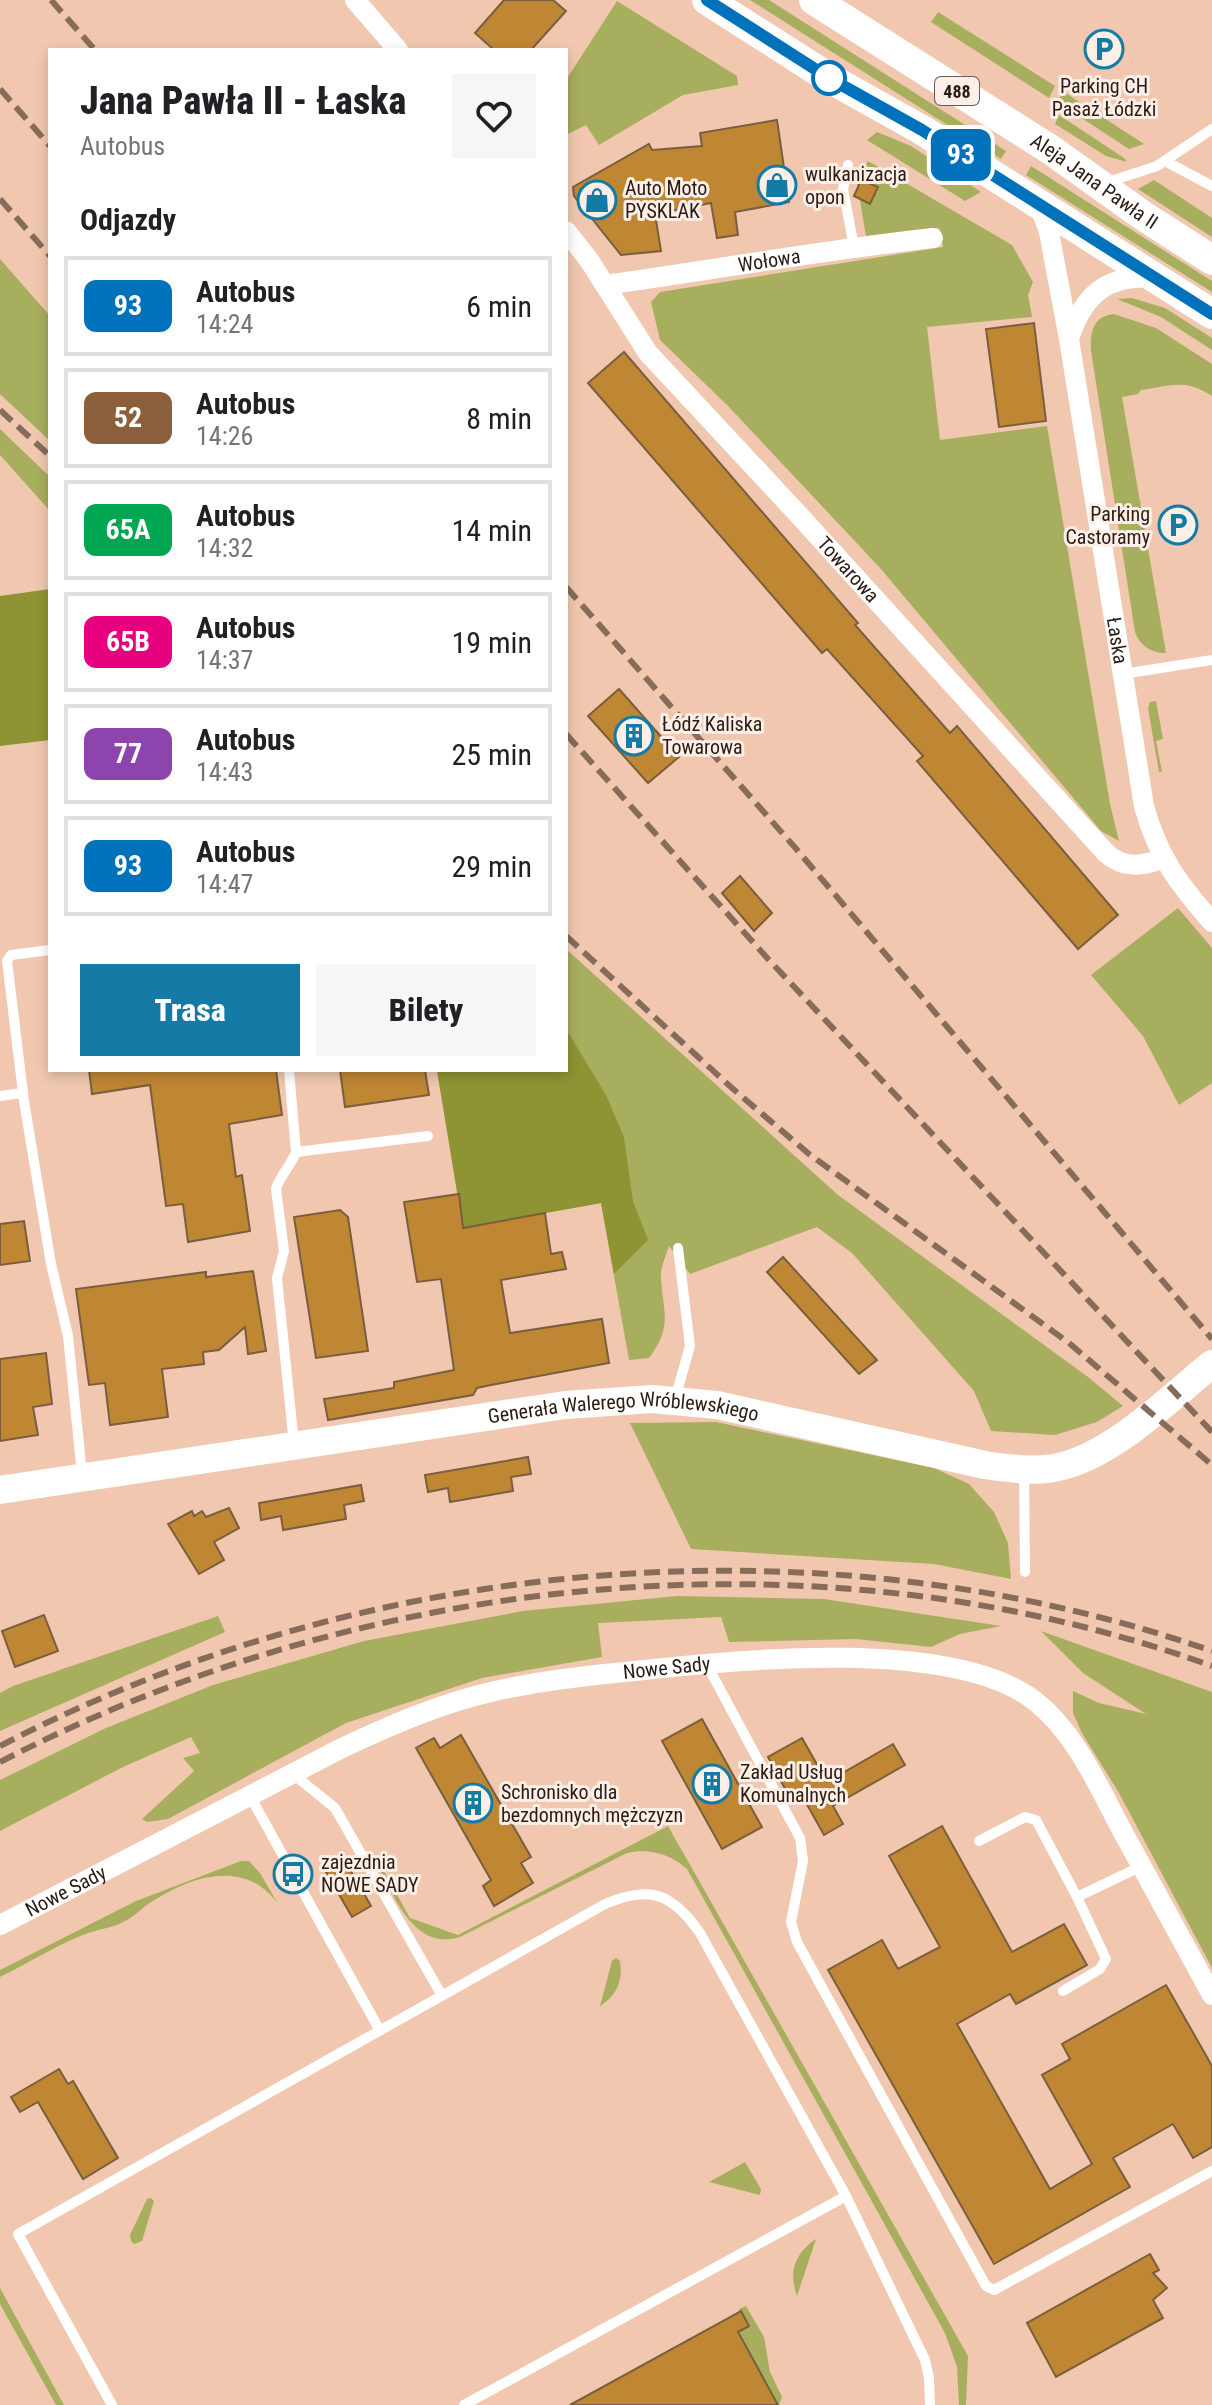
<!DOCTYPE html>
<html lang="pl">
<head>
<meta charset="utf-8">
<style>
  body { margin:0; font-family:"Roboto Condensed",sans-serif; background:#f6f6f6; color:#202124; height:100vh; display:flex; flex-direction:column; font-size:30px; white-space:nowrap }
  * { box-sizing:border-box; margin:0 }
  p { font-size:26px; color:#757577 }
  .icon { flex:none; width:44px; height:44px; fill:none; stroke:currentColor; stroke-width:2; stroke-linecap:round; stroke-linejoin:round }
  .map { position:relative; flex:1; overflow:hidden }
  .sheet { position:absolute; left:48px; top:48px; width:520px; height:1024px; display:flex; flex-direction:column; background:#fff; border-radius:0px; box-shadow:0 4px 12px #0003 }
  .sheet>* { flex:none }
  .badge { padding:0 16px; border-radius:12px; font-size:28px; line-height:52px }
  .map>.badge { position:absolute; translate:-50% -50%; box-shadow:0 0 0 4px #fff }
  h2 { padding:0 32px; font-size:30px; line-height:72px }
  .round { display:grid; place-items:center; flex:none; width:84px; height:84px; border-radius:0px; background:#f6f6f6 }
  .summary { display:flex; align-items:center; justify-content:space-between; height:136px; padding:0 32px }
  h1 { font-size:38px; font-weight:800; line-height:60px }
  .action { display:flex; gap:16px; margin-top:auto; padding:16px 32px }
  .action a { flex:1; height:92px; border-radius:0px; background:#147ba6; color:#fff; font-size:32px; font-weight:800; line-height:92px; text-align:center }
  .action a+a { background:#f6f6f6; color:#202124 }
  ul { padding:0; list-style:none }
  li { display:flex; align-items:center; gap:24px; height:100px; margin:0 16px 12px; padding:0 16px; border:4px solid #e0e0e0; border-radius:0px }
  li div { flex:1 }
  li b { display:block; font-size:30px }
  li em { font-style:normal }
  li .badge { min-width:88px; font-weight:700; text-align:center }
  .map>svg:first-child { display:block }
  .green { fill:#a7ae5e }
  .forest { fill:#8e9433 }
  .building { fill:#bf8633; stroke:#795f3e; stroke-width:2 }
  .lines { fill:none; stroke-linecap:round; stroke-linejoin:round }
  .lane { stroke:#fff; stroke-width:10 }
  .street { stroke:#fff; stroke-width:20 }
  .secondary { stroke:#fff; stroke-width:28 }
  .primary { stroke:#fff; stroke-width:30 }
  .rail { stroke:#876c5b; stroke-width:6; stroke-dasharray:16 8; stroke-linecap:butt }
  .line-casing { stroke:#fff; stroke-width:18 }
  .line { stroke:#0072bc; stroke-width:12 }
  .stop-dot { fill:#fff; stroke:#0072bc; stroke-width:4 }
  .labels { text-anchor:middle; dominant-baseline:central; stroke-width:6; stroke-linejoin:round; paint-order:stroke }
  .shield { fill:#fcefe8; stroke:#6a5b53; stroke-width:2 }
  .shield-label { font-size:18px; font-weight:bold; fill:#2b1c13 }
  .poi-label { font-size:20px; fill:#2b1c13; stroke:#fcefe8; text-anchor:start }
  .street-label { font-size:20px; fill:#2b1c13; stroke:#fcefe8 }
</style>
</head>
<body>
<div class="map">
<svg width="1212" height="2405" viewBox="0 0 1212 2405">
  <rect width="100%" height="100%" fill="#f1c8af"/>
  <g class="green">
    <polygon points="750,0 769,0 1006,151 1001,159"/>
    <polygon points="617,1 737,76 738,85 683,95 599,145 586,125 566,135 566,80"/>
    <polygon points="938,12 1055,86 1049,98 931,22"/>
    <polygon points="1064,92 1144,144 1129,149 1057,102"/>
    <polygon points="1059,115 1124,158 1127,162 1106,156 1055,124"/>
    <polygon points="877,132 911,146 981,192 965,201 867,140"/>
    <polygon points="868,161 1012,245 1033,282 1028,295 1032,317 927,327 940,440 1047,426 1110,804 1119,841 1101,831 881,569 729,407 660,340 651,302 660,292 943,247 939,228 866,236 857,183"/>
    <polygon points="1031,166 1212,281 1212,292 1026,175"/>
    <polygon points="1154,180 1212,218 1212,237 1138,189"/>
    <polygon points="0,259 50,316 50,441 0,394"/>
    <polygon points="1132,298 1165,308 1212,338 1212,350 1161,317 1117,299"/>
    <path d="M1114,314L1156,328L1212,364V396C1185,378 1171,386 1141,390L1138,394L1122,397L1166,653C1151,653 1140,646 1135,632L1091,351C1090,332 1093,316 1114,314Z"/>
    <polygon points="0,429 50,477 50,511 0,455"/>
    <polygon points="1156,701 1163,739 1156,741 1162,772 1159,772 1148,708 1150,702"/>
    <polygon points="1178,908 1212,948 1212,1083 1179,1105 1143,1036 1091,975"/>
    <path d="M566,949L838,1195L1088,1377L1123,1406L1097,1422L1055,1435L991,1431L974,1391L852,1253L817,1227L690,1274L669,1246C666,1256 660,1268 661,1278C663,1313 673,1326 649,1358L629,1360L601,1203L463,1228L437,1070H566Z"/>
    <polygon points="716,1422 934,1468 969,1484 994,1512 1008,1543 1011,1579 934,1564 691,1549 630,1423"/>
    <polygon points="677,1596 824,1599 1001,1626 960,1634 931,1647 856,1639 729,1642 721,1617 598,1623 602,1657 482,1678 346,1723 168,1819 147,1822 142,1819 194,1771 183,1758 200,1753 191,1737 123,1767 0,1831 0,1780 106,1728 213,1685 364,1641 523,1611"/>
    <polygon points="218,1616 225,1632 0,1731 0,1693 13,1686"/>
    <polygon points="1041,1631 1212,1692 1212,1968 1119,1793 1082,1733 1073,1713 1073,1691 1099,1703 1146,1714 1083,1673"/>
    <path d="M668,1826L968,2356L966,2405H959L957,2367L945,2333L687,1869C670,1854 649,1848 627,1853L460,1937C411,1952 392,1890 373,1856L375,1855L410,1918L458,1935Z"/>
    <path d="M241,1861H249L260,1873L278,1904C246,1859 193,1875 153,1901C142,1907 135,1917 123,1922C112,1928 100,1929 88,1933C58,1944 29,1963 0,1977V1970L136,1901Z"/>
    <path d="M616,1958L620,1961C623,1981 617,1995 600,2006L612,1961Z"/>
    <polygon points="745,2162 761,2189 760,2195 709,2182"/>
    <polygon points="151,2198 154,2201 142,2241 134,2244 131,2241 130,2235 147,2199"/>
    <path d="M816,2239L797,2296C788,2271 795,2253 816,2239Z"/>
    <polygon points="0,2288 64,2405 56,2405 0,2304"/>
    <polygon points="746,2306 764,2337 770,2372 782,2397 779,2405 738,2332 739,2309"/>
  </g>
  <g class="forest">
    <polygon points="50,589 50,740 0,746 0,596"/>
    <polygon points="566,1029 606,1095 624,1137 633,1201 648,1240 614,1274 601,1203 463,1228 437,1070 566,1070"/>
  </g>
  <g class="building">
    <polygon points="504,0 553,0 566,11 531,50 494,50 475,33"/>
    <polygon points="777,120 789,202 735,212 738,235 717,238 711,203 655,214 661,251 621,255 574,196 573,187 649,144 652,150 702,146 700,133"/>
    <polygon points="861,180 878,187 870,204 854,196"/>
    <polygon points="1034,323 1046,421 999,427 986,329"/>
    <polygon points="624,352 858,623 855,625 950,733 957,726 1118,915 1078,949 917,761 923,756 827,649 822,653 588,383"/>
    <polygon points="619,689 679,757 648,783 588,716"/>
    <polygon points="740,876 772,913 754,931 722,893"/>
    <polygon points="89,1070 276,1070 282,1115 229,1124 236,1177 242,1175 250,1231 188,1242 183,1204 166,1206 150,1085 92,1094"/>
    <polygon points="340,1070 425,1070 429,1095 345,1107"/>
    <polygon points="459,1194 463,1228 545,1213 551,1254 562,1252 566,1269 501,1280 510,1333 602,1319 609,1363 491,1385 477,1388 473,1395 328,1420 324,1399 394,1388 394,1382 454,1370 441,1279 417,1282 404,1202"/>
    <polygon points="340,1210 348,1217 368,1351 316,1358 294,1217"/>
    <polygon points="24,1221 30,1261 0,1265 0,1224"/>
    <polygon points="783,1257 877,1360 859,1374 767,1272"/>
    <polygon points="253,1271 266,1351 248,1354 245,1327 219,1350 203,1352 204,1364 162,1369 168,1417 110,1425 105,1383 89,1385 76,1289 206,1272 206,1277"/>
    <polygon points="46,1353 52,1404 33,1407 38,1435 0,1441 0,1359"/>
    <polygon points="528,1457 531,1474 511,1477 513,1491 450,1502 448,1488 428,1492 425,1475"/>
    <polygon points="361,1485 364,1501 344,1505 346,1519 283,1530 281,1516 261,1520 259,1503"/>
    <polygon points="229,1508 239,1528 214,1542 224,1560 199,1574 168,1524 192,1511 194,1516 202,1511 206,1517"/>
    <polygon points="44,1615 58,1651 15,1667 2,1631"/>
    <polygon points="702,1719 762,1827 722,1849 662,1741"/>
    <polygon points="461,1735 531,1857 521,1863 533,1883 494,1906 483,1886 491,1880 416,1748 434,1738 440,1748"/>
    <polygon points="802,1738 827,1782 893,1744 905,1765 833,1806 843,1824 824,1835 800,1792 790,1798 768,1757"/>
    <polygon points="942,1826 1012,1952 1064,1924 1087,1965 1016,2004 1010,1994 957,2024 1050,2189 1092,2164 1042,2075 1070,2059 1062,2044 1166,1985 1212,2066 1212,2147 1193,2158 1173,2124 1113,2158 1130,2187 994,2264 828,1970 882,1940 898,1969 940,1947 889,1856"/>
    <polygon points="345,1861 371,1906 352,1917 326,1872"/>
    <polygon points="59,2069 68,2084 73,2081 118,2158 83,2179 38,2102 20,2112 11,2097"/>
    <polygon points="1150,2254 1159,2270 1153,2273 1167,2288 1153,2300 1163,2318 1056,2377 1027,2323"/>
    <polygon points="741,2311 749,2326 738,2332 778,2405 570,2405"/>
  </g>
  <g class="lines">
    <g class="lane">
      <polyline points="1165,161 1212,186"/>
      <polyline points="848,165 843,189 854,247"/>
      <polyline points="1108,182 1157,166 1212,129"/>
      <polyline points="1123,674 1212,660"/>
      <polyline points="50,950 11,955 7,961 24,1101 51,1264 68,1336 82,1474"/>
      <path d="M289,1070L296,1152C291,1166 280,1175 276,1189L284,1251L277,1278L294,1444"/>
      <polyline points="0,1096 23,1093"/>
      <polyline points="296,1152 428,1136"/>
      <polyline points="675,1399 690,1346 678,1248"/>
      <polyline points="1024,1470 1025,1572"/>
      <polyline points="706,1663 800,1838 803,1861 791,1922 797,1942 986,2286 994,2290 1212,2171"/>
      <polyline points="293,1774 335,1808 441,1994"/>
      <polyline points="250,1796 379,2029"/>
      <polyline points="979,1841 1025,1817 1036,1820 1077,1897 1142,1866"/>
      <polyline points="1063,1991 1100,1969 1106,1959 1077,1897"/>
      <path d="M112,2405L18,2234L605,1904C650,1885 672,1893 700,1933L846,2196L925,2360L929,2378L930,2405"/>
      <polyline points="464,2405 846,2196"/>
    </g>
    <g class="street">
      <polyline points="355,0 398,50"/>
      <path id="s1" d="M1039,204L1049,232L1069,339L1144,806C1158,857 1178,883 1212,922"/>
      <path id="s2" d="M566,231L589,260L648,353L797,513L1106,853C1123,869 1142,866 1162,859"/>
      <path id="s3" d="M605,285C714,270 823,250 933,238"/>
      <path d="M1069,339C1083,295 1107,274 1154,278"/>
      <path id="s4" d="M0,1925L342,1748C391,1725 441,1703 495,1691C544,1680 594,1675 644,1670C743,1659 954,1638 1035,1701C1077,1734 1100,1790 1125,1836C1154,1889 1183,1942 1212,1995"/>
    </g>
    <path class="secondary" id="s5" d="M0,1490L565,1405L652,1399L717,1405L985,1465C1005,1468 1026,1471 1047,1469C1106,1463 1167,1400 1212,1364"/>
    <g class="primary">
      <polyline points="707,0 829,78 922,130 1212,314"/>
      <path id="s6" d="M814,0L1051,150L1142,215L1212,260"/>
    </g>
    <g class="rail">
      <polyline points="51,0 95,50"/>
      <polyline points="0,89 50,146"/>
      <polyline points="0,199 50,256"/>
      <polyline points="0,410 50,456"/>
      <polyline points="566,587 798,851 1212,1339"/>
      <polyline points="566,734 769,960 1212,1432"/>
      <polyline points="566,936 732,1088 809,1154 1069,1343 1212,1465"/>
      <path d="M0,1746C368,1555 820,1515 1212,1651"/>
      <path d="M0,1762C367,1572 821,1525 1212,1666"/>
    </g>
  </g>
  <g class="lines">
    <g class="line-casing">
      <polyline id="line" points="707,0 829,78 922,130 1212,314"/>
    </g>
    <use href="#line" class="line"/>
  </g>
  <defs>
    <g id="parking-ring" transform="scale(2)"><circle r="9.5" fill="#fcefe8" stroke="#147ba6" stroke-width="1.5"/><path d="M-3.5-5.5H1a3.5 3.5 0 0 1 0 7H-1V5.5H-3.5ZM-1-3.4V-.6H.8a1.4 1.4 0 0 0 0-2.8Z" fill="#147ba6"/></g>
    <g id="shop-ring" transform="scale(2)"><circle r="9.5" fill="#fcefe8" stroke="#147ba6" stroke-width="1.5"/><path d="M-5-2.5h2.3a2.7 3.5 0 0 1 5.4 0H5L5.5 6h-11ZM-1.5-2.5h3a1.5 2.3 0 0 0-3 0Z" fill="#147ba6"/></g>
    <g id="building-ring" transform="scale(2)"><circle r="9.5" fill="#fcefe8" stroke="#147ba6" stroke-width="1.5"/><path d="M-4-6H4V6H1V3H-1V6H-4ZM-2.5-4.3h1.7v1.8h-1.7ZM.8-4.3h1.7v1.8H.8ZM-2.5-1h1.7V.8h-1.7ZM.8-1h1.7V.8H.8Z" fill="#147ba6"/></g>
    <g id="bus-ring" transform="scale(2)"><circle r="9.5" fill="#fcefe8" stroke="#147ba6" stroke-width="1.5"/><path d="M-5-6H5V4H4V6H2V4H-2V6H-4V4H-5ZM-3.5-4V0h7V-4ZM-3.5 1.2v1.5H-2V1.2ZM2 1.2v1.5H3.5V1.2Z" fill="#147ba6"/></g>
  </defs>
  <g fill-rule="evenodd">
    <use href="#parking-ring" x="1104" y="49"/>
    <use href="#shop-ring" x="777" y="185"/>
    <use href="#shop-ring" x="597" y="200"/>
    <use href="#parking-ring" x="1178" y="525"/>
    <use href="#building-ring" x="634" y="736"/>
    <use href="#building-ring" x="712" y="1784"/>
    <use href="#building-ring" x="473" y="1803"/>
    <use href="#bus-ring" x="293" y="1874"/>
  </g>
  <circle class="stop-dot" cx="829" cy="78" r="16"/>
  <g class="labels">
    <rect class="shield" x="935" y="77" width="44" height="28" rx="6"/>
    <g class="shield-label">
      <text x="957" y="91">488</text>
    </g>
    <g class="poi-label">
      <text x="1104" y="86" text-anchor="middle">Parking CH<tspan x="1104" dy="23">Pasaż Łódzki</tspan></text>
      <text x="805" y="174">wulkanizacja<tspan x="805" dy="23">opon</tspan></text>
      <text x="625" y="188">Auto Moto<tspan x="625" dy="23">PYSKLAK</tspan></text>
      <text x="1150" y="514" text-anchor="end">Parking<tspan x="1150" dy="23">Castoramy</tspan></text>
      <text x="662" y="724">Łódź Kaliska<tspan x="662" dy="23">Towarowa</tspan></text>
      <text x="740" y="1772">Zakład Usług<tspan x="740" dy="23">Komunalnych</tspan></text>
      <text x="501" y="1792">Schronisko dla<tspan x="501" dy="23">bezdomnych mężczyzn</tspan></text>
      <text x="321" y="1862">zajezdnia<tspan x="321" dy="23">NOWE SADY</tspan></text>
    </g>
    <g class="street-label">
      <text stroke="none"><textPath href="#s6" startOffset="334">Aleja Jana Pawła II</textPath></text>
      <text stroke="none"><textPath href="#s3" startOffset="166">Wołowa</textPath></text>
      <text stroke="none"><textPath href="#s2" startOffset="442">Towarowa</textPath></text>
      <text stroke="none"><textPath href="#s1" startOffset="444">Łaska</textPath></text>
      <text stroke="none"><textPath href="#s5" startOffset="630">Generała Walerego Wróblewskiego</textPath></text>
      <text stroke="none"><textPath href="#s4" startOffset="722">Nowe Sady</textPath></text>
      <text stroke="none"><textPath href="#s4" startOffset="74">Nowe Sady</textPath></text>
    </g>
  </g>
</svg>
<b class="badge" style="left:961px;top:155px;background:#0072bc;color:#fff">93</b>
<section class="sheet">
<div class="summary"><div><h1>Jana Pawła II - Łaska</h1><p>Autobus</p></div><a class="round"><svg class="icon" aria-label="heart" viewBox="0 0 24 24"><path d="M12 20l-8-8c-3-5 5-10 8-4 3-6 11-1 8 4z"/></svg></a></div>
<h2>Odjazdy</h2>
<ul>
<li><span class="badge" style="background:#0072bc;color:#fff">93</span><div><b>Autobus</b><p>14:24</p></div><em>6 min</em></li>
<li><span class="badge" style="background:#8b5e3c;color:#fff">52</span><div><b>Autobus</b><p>14:26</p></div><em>8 min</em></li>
<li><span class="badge" style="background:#00a651;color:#fff">65A</span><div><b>Autobus</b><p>14:32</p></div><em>14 min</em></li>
<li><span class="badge" style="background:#e6007e;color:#fff">65B</span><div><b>Autobus</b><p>14:37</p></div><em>19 min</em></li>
<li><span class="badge" style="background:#8e44ad;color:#fff">77</span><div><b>Autobus</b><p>14:43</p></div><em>25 min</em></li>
<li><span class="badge" style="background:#0072bc;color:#fff">93</span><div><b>Autobus</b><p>14:47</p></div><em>29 min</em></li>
</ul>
<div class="action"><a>Trasa</a><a>Bilety</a></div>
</section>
</div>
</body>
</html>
